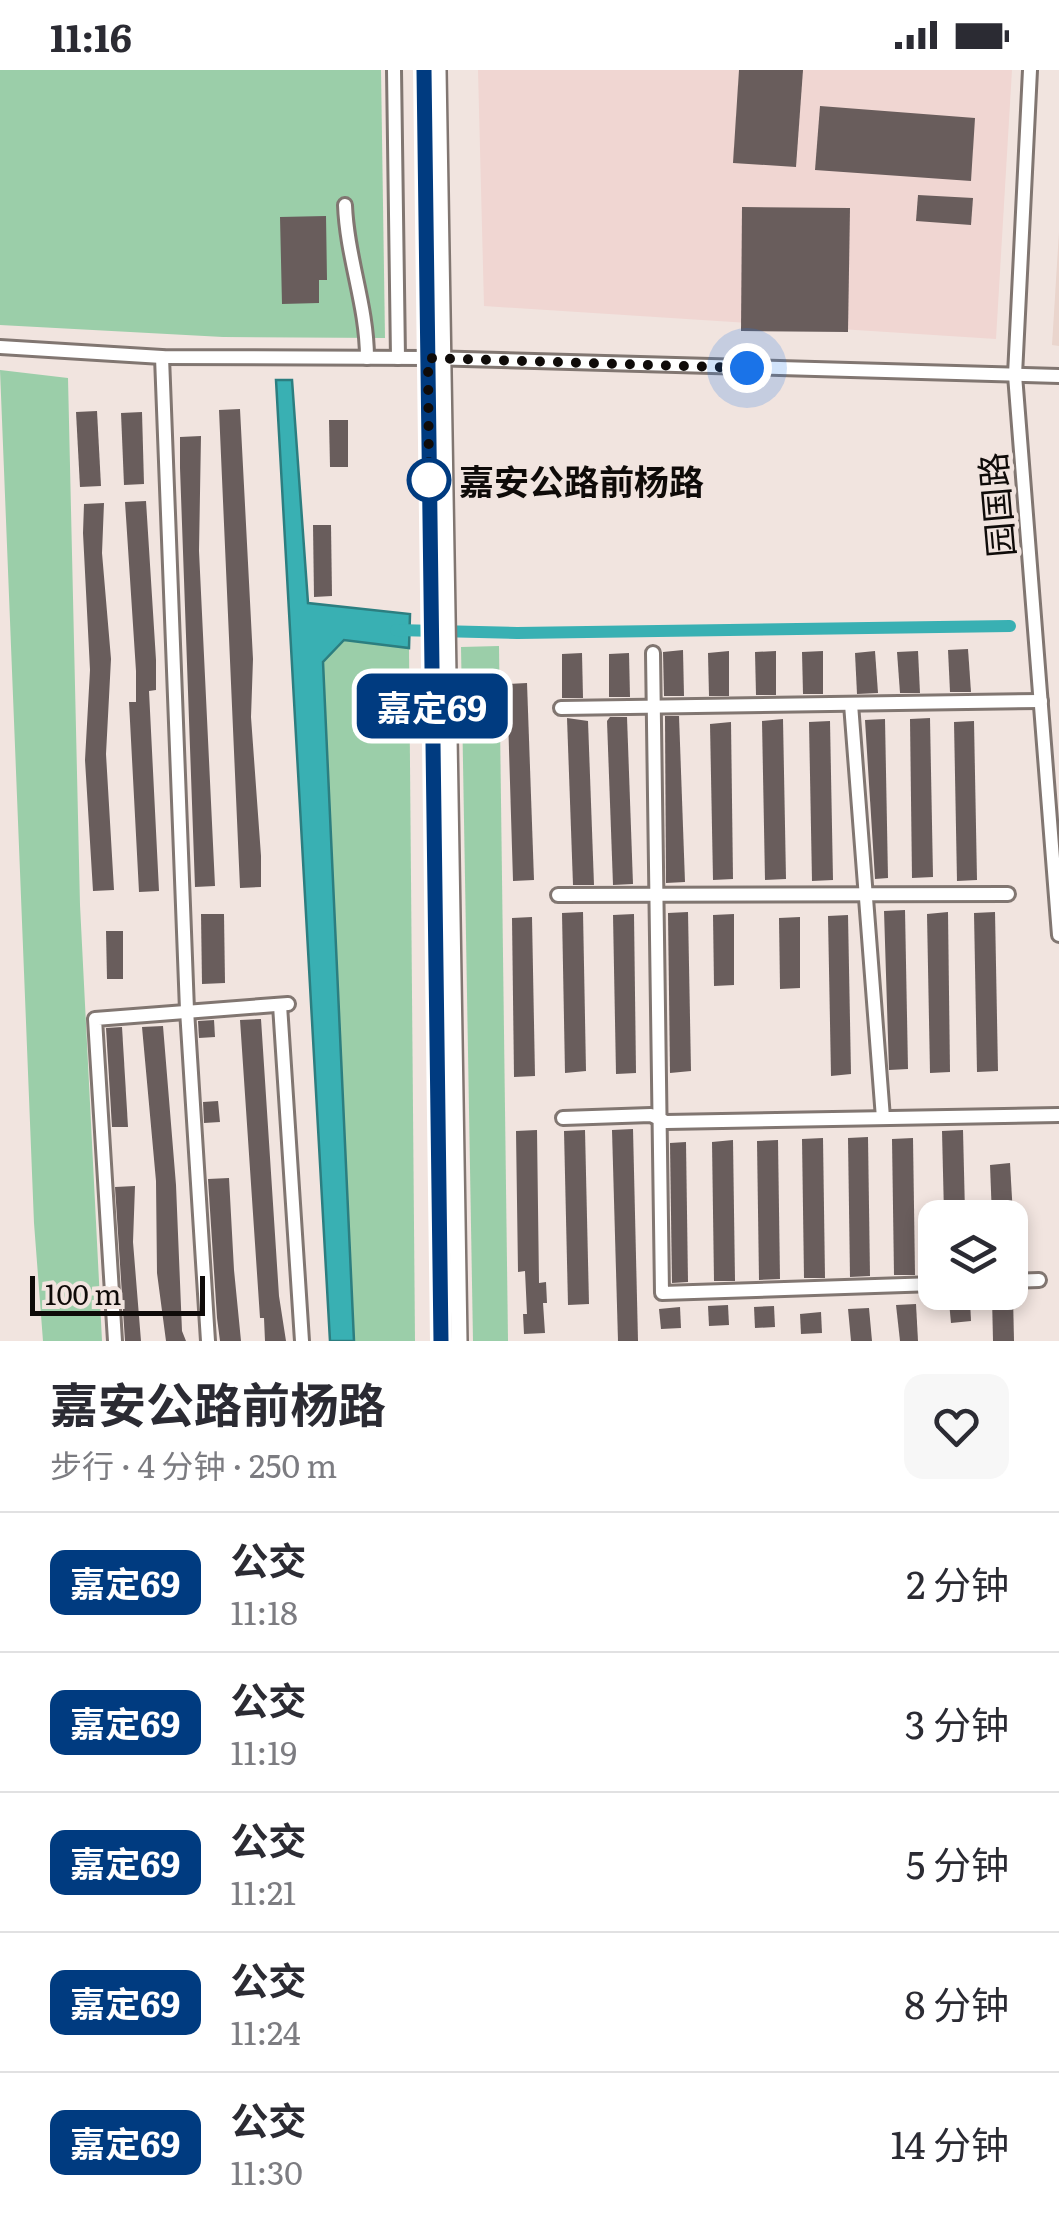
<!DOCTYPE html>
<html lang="zh">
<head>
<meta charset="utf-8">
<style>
  body { margin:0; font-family:Literata,"Noto Sans SC",serif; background:#f7f7f7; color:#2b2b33; height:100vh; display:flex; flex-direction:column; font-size:38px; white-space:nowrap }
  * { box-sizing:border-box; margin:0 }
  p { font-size:32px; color:#7c7c81 }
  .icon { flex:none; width:55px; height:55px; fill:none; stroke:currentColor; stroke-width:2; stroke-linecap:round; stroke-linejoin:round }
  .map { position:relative; height:1271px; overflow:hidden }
  .details { display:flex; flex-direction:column; background:#fff; flex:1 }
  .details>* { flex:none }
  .badge { padding:0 20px; border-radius:15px; font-size:35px; line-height:65px }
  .buttons { position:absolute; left:918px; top:1130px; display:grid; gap:20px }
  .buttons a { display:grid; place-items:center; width:110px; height:110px; border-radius:20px; background:#fff; box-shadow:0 5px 15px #0003; font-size:50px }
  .scale { position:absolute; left:30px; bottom:25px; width:175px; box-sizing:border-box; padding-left:10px; border:5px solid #0f0b09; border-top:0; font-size:28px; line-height:35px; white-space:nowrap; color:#0f0b09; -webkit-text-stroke:8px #f1e4df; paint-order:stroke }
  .you { position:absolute; width:50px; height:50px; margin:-25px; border:8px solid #fff; border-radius:50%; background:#1a73e8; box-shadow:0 0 0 15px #1a73e833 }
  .map>.badge { position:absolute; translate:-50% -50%; box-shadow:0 0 0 5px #fff }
  .round { display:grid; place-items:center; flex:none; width:105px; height:105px; border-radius:20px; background:#f7f7f7 }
  .summary { display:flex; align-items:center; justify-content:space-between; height:170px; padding:0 50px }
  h1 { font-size:48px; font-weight:700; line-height:75px }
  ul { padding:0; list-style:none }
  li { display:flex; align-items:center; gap:30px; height:140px; padding:0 50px; border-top:2px solid #e1e1e2 }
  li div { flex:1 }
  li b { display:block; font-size:38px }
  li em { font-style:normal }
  li .badge { min-width:110px; font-weight:700; text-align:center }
  .status { display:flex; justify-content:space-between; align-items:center; height:70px; padding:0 50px; background:#fff; direction:ltr }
  .status svg { height:28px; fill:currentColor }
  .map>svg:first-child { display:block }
  .built { fill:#ead5cd }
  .industrial { fill:#f0d6d2 }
  .green { fill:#9bcea9 }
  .water { fill:#39b0b3; stroke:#2c7e80; stroke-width:2.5 }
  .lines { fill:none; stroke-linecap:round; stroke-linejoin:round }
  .canal { stroke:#39b0b3; stroke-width:12 }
  .building { fill:#695d5c }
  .minor-casing { stroke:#817671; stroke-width:18 }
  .major-casing { stroke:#817671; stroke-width:20 }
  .minor { stroke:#fff; stroke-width:12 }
  .major { stroke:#fff; stroke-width:15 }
  .line-casing { stroke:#fff; stroke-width:22 }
  .line { stroke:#003b80; stroke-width:15 }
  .walk { stroke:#0f0b09; stroke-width:10; stroke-dasharray:0 18 }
  .stop-dot { fill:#fff; stroke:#003b80; stroke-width:5 }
  .labels { text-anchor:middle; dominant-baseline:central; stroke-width:9; stroke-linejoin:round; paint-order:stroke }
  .stop-label { font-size:35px; font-weight:bold; fill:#0f0b09; stroke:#f1e4df; text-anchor:start }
  .street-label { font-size:35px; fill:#0f0b09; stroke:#f1e4df }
</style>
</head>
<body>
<div class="status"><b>11:16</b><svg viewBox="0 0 49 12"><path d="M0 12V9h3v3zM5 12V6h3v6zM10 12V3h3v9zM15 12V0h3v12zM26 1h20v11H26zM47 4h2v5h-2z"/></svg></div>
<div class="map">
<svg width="1059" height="1271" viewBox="0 0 1059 1271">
  <rect width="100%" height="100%" fill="#f1e4df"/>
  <polygon class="built" points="1059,162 1059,276 1052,275"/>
  <polygon class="industrial" points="478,0 1012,0 996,269 484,236"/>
  <g class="green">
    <polygon points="0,0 381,0 385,268 223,267 0,255"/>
    <polygon points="0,300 68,308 80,835 102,1271 43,1271 34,1153"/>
    <polygon points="344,570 409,578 415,1271 354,1271 323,592"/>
    <polygon points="499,576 508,1271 473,1271 461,577"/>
  </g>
  <polygon class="water" points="276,310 292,310 308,533 410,544 409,578 344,570 323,592 354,1271 330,1271"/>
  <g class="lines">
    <polyline class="canal" points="396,560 517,563 1010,556"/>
  </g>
  <g class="building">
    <polygon points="739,0 803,0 796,97 733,93"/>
    <polygon points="820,36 975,48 971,111 815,100"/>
    <polygon points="918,125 973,128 971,155 916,151"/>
    <polygon points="742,137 850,138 848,262 741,261"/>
    <polygon points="326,146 327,210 319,210 319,233 282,234 280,147"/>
    <polygon points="240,339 253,589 251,647 261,786 261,817 240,818 219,340"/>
    <polygon points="97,341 101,416 80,417 76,342"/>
    <polygon points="142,342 144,414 124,415 121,343"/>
    <polygon points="329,350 348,350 348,397 330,397"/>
    <polygon points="201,366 199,481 215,816 195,817 180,398 180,367"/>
    <polygon points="146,431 156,590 156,620 149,621 159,821 139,822 129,632 136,632 136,601 125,432"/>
    <polygon points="104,433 102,483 111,589 106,684 114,820 93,821 85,690 90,600 83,463 84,434"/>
    <polygon points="313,455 331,455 332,526 314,527"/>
    <polygon points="968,579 971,622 950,622 948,580"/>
    <polygon points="683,580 684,626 664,626 663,582"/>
    <polygon points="729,581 729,626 709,626 708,583"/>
    <polygon points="776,581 776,625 756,625 755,582"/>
    <polygon points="823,581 823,624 803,624 802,582"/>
    <polygon points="875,581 878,623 857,624 855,583"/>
    <polygon points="918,581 920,623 900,623 897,582"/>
    <polygon points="582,583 583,628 562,628 562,584"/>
    <polygon points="629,583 630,627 609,627 609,584"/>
    <polygon points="527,613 534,810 513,811 507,614"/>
    <polygon points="665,646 679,646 685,812 666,813"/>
    <polygon points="610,647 627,647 633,814 613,815 607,651"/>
    <polygon points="567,648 588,651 594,815 573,815"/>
    <polygon points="930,648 933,807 912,808 910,649"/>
    <polygon points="783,649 786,809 765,810 762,651"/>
    <polygon points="885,649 888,808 875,809 865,650"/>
    <polygon points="830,651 833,810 812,811 809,652"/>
    <polygon points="974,651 977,810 957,811 954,652"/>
    <polygon points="731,652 733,809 713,810 710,654"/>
    <polygon points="905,840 908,999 889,1000 884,841"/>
    <polygon points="583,842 586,1001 565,1003 562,843"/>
    <polygon points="688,842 691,1001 670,1003 668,843"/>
    <polygon points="948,842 950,1002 930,1003 927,844"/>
    <polygon points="995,842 998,1001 977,1002 974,843"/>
    <polygon points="201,844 224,844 225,913 202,914"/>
    <polygon points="634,844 636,1003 616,1004 613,845"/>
    <polygon points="734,844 734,915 714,916 713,845"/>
    <polygon points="848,845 851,1004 831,1006 828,846"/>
    <polygon points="532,847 535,1006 514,1007 512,848"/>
    <polygon points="800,847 800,918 780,919 779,848"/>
    <polygon points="106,861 123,861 123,909 107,909"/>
    <polygon points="261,949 279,1226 286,1271 265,1271 264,1248 260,1248 240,950"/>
    <polygon points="214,950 215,967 199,968 198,951"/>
    <polygon points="163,956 176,1115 182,1261 186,1271 166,1271 157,1203 156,1111 142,957"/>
    <polygon points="122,957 128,1057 112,1057 106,958"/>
    <polygon points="218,1031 220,1052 204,1053 203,1032"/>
    <polygon points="633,1059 638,1271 618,1271 612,1060"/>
    <polygon points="537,1060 539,1213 546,1212 547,1233 543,1233 545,1263 524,1264 523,1244 527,1244 525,1201 518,1202 516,1061"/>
    <polygon points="585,1060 589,1234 568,1235 564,1061"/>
    <polygon points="963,1060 965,1143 944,1144 942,1061"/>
    <polygon points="868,1067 870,1206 850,1207 848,1068"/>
    <polygon points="823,1068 825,1208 804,1208 802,1069"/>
    <polygon points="913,1068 915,1205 894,1205 892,1069"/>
    <polygon points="733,1070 735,1211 714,1211 712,1072"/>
    <polygon points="778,1070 780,1209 759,1210 757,1071"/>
    <polygon points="686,1072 688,1212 672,1213 670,1073"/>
    <polygon points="1010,1093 1013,1146 992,1147 990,1095"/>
    <polygon points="229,1108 234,1200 241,1271 220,1271 217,1248 208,1109"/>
    <polygon points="135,1116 133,1172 141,1271 125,1271 115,1117"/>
    <polygon points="1013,1226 1014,1271 993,1271 992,1227"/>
    <polygon points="970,1231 971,1251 951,1253 949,1232"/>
    <polygon points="916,1234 918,1271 900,1271 896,1235"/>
    <polygon points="728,1235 729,1255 709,1256 708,1236"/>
    <polygon points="774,1236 775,1257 755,1258 754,1237"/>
    <polygon points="680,1237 681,1258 661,1259 659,1239"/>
    <polygon points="869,1238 872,1271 851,1271 848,1239"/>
    <polygon points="821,1242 822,1263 801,1264 800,1244"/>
  </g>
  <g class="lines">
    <g class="minor-casing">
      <g id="minor">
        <polyline points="394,0 398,288"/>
        <polyline points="1030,0 1015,305 1059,865"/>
        <path d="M345,135C347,188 367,235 367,288"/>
        <polyline points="0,277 162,287 428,288 1059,306"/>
        <polyline points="162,287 187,940 208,1271"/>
        <polyline points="653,583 662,1223 935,1214"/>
        <polyline points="851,634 883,1048"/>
        <polyline points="561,638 1041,631"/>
        <polyline points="558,825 1008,824"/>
        <polyline points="280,935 302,1271"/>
        <polyline points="563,1048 651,1045 666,1052 1059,1045"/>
        <polyline points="1010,1211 1039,1210"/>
        <polyline points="115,1271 95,949 288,934"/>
      </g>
    </g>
    <g class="major-casing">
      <g id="major">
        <polyline points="424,0 441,1271"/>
        <polyline points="438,0 459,1271"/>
      </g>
    </g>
    <use href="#minor" class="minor"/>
    <use href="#major" class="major"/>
  </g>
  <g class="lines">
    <g class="line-casing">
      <polyline id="line" points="424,0 441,1271"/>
    </g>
    <use href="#line" class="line"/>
    <polyline class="walk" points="429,410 428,288 747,298"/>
  </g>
  <circle class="stop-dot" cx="429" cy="410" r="20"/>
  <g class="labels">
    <g class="stop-label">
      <text x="459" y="410">嘉安公路前杨路</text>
    </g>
    <g class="street-label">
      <text transform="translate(995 435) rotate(-95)">园国路</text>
    </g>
  </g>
</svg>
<div class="buttons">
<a><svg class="icon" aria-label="layers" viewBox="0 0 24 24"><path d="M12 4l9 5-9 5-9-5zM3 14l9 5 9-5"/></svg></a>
</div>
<div class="scale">100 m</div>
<div class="you" style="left:747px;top:298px"></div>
<b class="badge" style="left:432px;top:636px;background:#003b80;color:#fff">嘉定69</b>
</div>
<section class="details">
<div class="summary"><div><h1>嘉安公路前杨路</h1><p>步行 · 4 分钟 · 250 m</p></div><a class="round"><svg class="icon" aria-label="heart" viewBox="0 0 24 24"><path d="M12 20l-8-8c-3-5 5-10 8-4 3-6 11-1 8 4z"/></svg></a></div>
<ul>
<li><span class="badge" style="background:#003b80;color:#fff">嘉定69</span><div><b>公交</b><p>11:18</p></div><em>2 分钟</em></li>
<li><span class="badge" style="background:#003b80;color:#fff">嘉定69</span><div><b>公交</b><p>11:19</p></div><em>3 分钟</em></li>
<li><span class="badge" style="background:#003b80;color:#fff">嘉定69</span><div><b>公交</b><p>11:21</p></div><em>5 分钟</em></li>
<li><span class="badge" style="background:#003b80;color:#fff">嘉定69</span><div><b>公交</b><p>11:24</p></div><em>8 分钟</em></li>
<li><span class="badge" style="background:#003b80;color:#fff">嘉定69</span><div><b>公交</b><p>11:30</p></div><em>14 分钟</em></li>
</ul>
</section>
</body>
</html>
